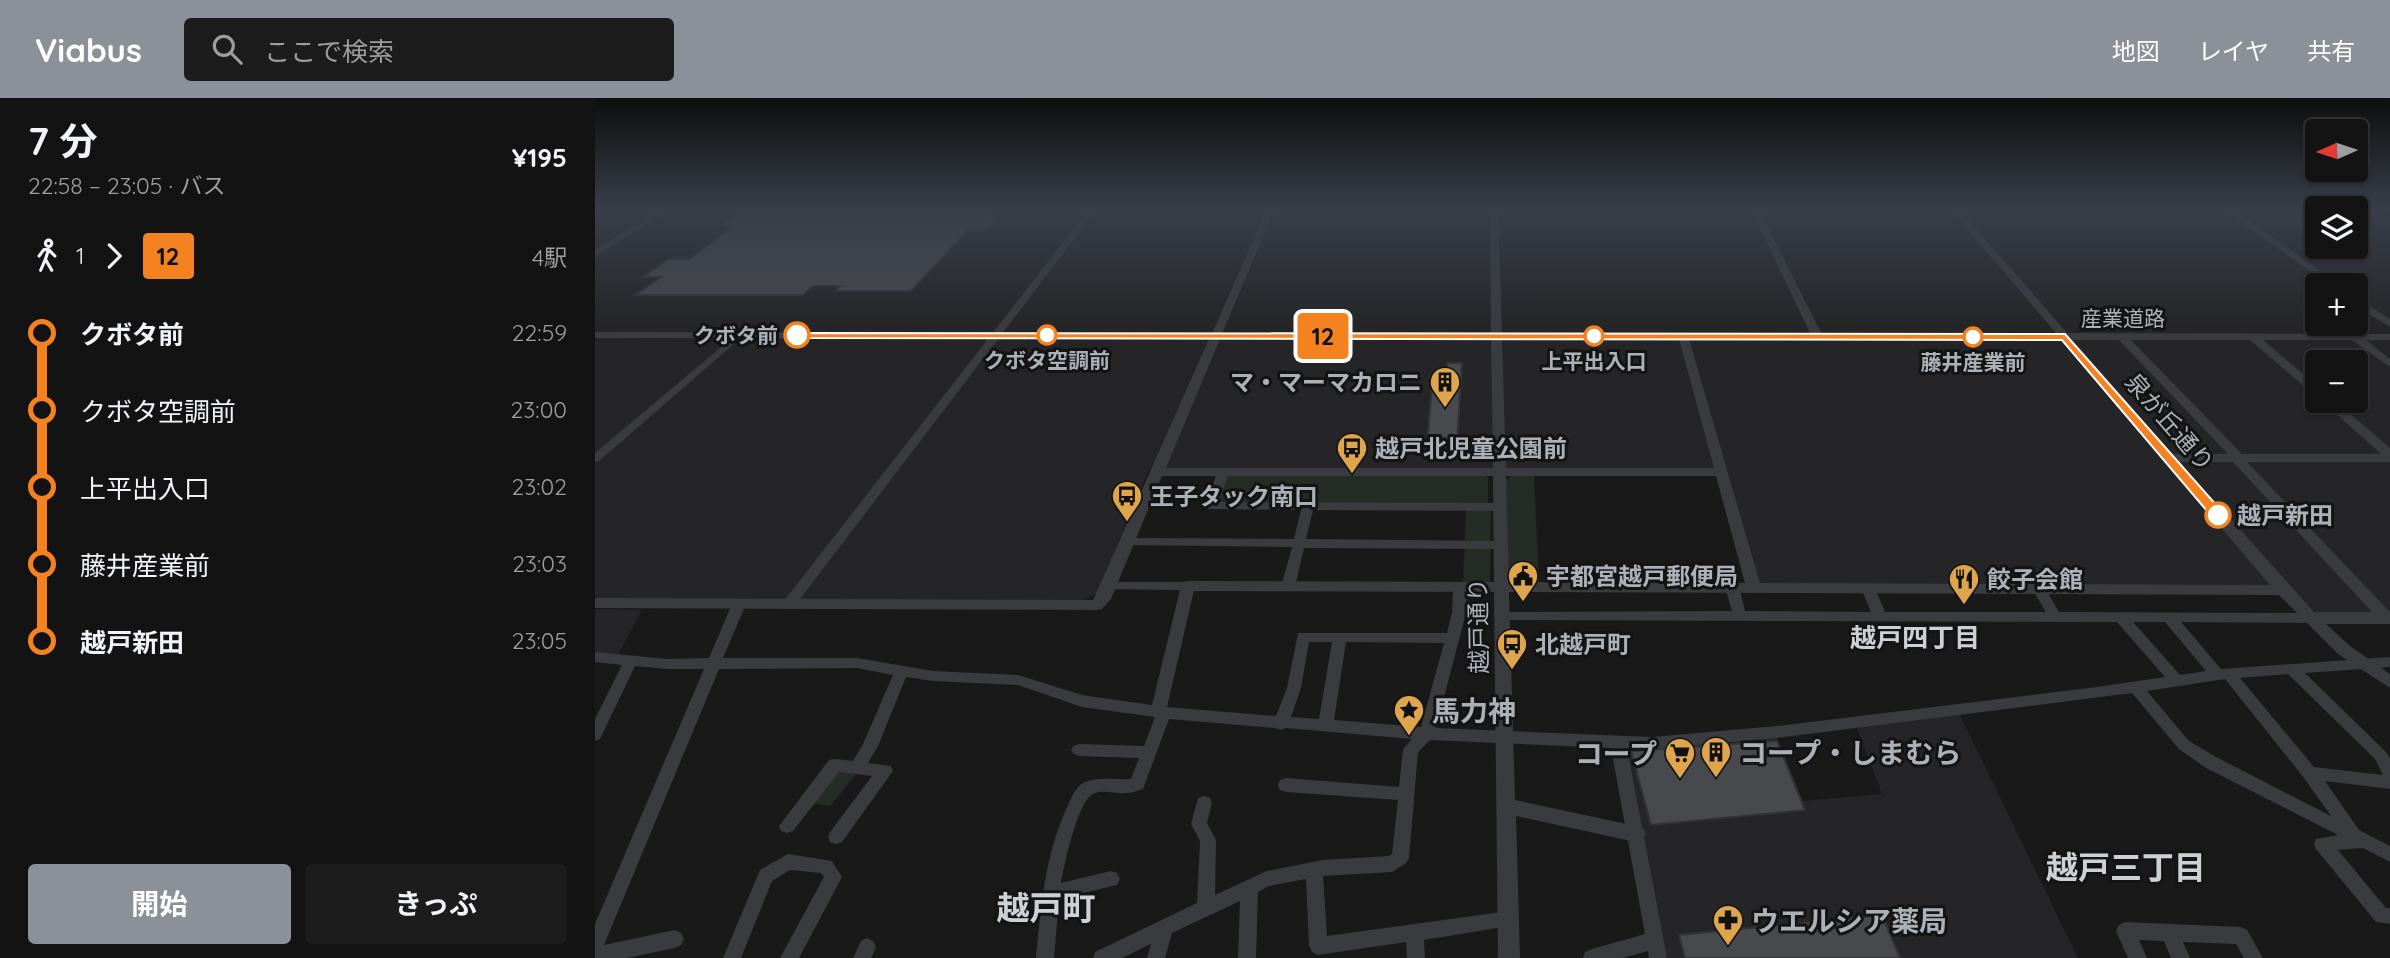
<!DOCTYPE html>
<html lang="ja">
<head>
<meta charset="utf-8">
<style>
  body { margin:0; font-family:Quicksand,"Noto Sans JP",sans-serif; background:#1c1c1d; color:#f1f3f6; height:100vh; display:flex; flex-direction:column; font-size:26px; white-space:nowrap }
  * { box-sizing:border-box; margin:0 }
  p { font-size:23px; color:#9d9ea0 }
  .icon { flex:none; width:38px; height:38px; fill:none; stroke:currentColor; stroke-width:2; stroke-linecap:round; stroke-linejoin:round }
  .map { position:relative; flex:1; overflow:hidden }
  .drawer { display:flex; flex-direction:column; background:#131314; width:595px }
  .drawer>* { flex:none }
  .badge { padding:0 14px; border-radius:5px; font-size:24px; line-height:46px }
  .needle { width:46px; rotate:267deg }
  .buttons { position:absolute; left:1710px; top:21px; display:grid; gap:14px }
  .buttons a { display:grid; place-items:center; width:63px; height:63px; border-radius:7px; background:#131314; box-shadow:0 2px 5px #0004,0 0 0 2px #323234; font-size:35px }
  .map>.badge { position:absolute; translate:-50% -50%; box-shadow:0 0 0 4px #fff }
  .legs { display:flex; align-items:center; gap:10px; height:77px; padding:0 28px; font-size:23px }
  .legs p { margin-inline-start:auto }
  .overview { display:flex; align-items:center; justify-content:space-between; height:119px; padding:0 28px }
  h1 { font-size:38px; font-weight:700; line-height:52px }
  .primary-button { display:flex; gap:14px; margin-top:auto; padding:14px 28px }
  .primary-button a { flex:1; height:80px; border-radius:7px; background:#8c9099; color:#fff; font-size:28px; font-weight:700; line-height:80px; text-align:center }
  .primary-button a+a { background:#1c1c1d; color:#f1f3f6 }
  ul { padding:0 28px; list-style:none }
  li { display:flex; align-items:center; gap:24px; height:77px; font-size:26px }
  li i { display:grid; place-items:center; width:10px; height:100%; margin:0 9px; background:currentColor }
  li i::after { content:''; width:18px; height:18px; margin:-9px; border:5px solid; border-radius:50%; background:#131314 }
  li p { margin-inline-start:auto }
  li:first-child i { background:linear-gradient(#0000 50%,currentColor 0) }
  li:last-child i { background:linear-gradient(currentColor 50%,#0000 0) }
  header { display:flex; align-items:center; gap:42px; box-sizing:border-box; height:98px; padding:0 35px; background:#8c9099; color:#fff }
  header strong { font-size:33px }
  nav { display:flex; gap:38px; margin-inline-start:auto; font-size:24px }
  .search { width:490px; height:63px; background:#1c1c1d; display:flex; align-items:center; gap:18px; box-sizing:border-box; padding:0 24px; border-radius:7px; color:#9d9ea0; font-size:26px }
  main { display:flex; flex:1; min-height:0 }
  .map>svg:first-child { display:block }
  .built { fill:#252527; fill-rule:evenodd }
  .green { fill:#252c26 }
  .building { fill:#48494d; stroke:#333336; stroke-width:2 }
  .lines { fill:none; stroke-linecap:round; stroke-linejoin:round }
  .minor { fill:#3a3b3f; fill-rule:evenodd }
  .tertiary { fill:#3a3b3f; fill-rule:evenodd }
  .line-1 { fill:#f58220; stroke:#fff; stroke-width:2 }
  .stop-1-dot { fill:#fff; stroke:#f58220; stroke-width:3.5 }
  .labels { text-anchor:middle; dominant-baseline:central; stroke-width:6; stroke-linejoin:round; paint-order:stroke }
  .far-street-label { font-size:21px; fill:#acb1b9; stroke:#141415 }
  .far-stop-label { font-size:21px; font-weight:bold; fill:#acb1b9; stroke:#141415 }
  .poi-label { font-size:24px; font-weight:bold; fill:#acb1b9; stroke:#141415; text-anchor:start }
  .street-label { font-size:24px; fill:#acb1b9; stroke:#141415 }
  .stop-label { font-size:24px; font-weight:bold; fill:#acb1b9; stroke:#141415; text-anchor:start }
  .neighbourhood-label { font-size:26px; font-weight:bold; fill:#cdd0d5; stroke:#141415 }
  .near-poi-label { font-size:28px; font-weight:bold; fill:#acb1b9; stroke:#141415; text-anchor:start }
  .near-neighbourhood-label { font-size:32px; font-weight:bold; fill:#cdd0d5; stroke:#141415 }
  .near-quarter-label { font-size:33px; font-weight:bold; fill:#cdd0d5; stroke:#141415 }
</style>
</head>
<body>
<header>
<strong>Viabus</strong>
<div class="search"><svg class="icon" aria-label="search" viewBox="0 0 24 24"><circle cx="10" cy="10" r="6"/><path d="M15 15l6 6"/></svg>ここで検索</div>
<nav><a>地図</a><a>レイヤ</a><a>共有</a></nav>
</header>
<main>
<section class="drawer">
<div class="overview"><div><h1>7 分</h1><p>22:58 – 23:05 · バス</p></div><b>¥195</b></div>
<div class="legs"><svg class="icon" aria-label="walk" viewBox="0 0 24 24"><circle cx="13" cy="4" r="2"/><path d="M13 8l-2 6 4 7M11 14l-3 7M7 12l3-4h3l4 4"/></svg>1<svg class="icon" aria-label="forward" viewBox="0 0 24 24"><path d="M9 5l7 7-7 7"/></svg><b class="badge" style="background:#f58220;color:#111">12</b><p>4駅</p></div>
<ul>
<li><i style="color:#f58220"></i><b>クボタ前</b><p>22:59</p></li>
<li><i style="color:#f58220"></i><span>クボタ空調前</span><p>23:00</p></li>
<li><i style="color:#f58220"></i><span>上平出入口</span><p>23:02</p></li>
<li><i style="color:#f58220"></i><span>藤井産業前</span><p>23:03</p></li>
<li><i style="color:#f58220"></i><b>越戸新田</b><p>23:05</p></li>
</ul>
<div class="primary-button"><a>開始</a><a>きっぷ</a></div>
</section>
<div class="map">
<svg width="1795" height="860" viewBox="0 0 1795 860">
  <rect width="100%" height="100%" fill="#19191a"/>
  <g class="built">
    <path d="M0,111H1722V149H1760L1761,111H1795V515H1724L1715,511L1693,489L1168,486L1164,483L1132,371L555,370L501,496L484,504L0,502ZM1722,187H1760V226H1722ZM1722,264H1760V303H1722Z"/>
    <polygon points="0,511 47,512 22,559 0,555"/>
    <polygon points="1364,615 1483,860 1068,860 1030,650 1181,638 1208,703 1287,696 1261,628"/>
  </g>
  <g class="green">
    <polygon points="630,377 889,377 893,380 893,406 619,407"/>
    <polygon points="918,377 939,377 944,484 918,484 913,481 910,382"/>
    <polygon points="871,410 896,411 895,484 890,487 868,487"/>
    <polygon points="244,674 261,676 235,708 215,705"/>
  </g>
  <g class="building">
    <polygon points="151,111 400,111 392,119 404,119 393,131 374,131 316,193 240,193 245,188 218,188 208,197 40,197 66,179 48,179 73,161 94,161 139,128 126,128"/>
    <polygon points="852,265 867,265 862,346 832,346 838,276 852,276"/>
    <polygon points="1182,643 1210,712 1056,727 1036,653"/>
    <polygon points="1287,817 1305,860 1090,860 1084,837"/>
  </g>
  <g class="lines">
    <g class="minor">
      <polygon points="494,111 502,111 199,509 189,509 187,506 189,503"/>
      <polygon points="672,111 680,111 626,238 624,240 618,240 616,238"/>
      <polygon points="144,234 147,235 147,239 4,363 0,364 0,355"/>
      <polygon points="628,371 634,374 624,404 905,405 911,409 905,413 718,412 711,441 905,443 911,447 905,451 709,450 700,489 698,492 688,492 686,489 697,449 528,447 526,444 528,441 532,440 699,441 706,412 613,411 611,408 622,374"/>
      <path d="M513,484H593L598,485L600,488L572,609L681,618L692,590L703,535H852L857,515L858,490L860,487H870L872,490L871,515L841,630L1057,639L1182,628L1502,589L1570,579L1522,524L907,522L902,520L900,517L902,514L1137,513L1130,489L1132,486H1142L1144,489L1150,513L1276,514L1266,490L1268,487H1278L1280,490L1290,514H1451L1437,491L1439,488H1449L1464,514L1714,515L1719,517L1721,520L1719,523L1714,525L1586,524L1626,571L1795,559V569L1710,575L1790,653L1795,660V691L1730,683L1764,732L1795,748V764L1768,750L1743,752L1791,810H1795V826L1781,824L1721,751L1719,746L1721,741L1743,737L1611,670L1584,651L1537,595L1182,640L1057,651L1032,650L1072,860H1054L1053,853L1028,860H988L990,854L997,851L1050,836L1016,650L835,642L823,654L814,760L811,765L797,774L728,778L732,838L914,813L920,815L923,821L920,827L829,842L830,860H812L811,844L723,857L717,854L714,848L711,781L674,788L663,794L661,860H643L645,803L577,835L570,860H552L556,846L527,860H498L500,854L602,805L605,743L596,726L603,700L609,698L615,700L617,705L612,725L621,742L620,797L672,773L728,762L794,758L797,756L803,702L691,694L685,692L683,687L685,682L691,680L804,689L808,651L817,641L691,630L686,632L680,630L574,621L548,691C542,693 537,695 531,695C521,696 507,691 498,696C483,703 469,767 466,785L516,773L522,775L525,781L522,787L464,801L459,860H441C446,807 450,756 473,707C477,699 480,690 488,685C503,678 520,682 536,681L544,660L484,658L479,656L476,652L479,648L484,646L549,648L560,619L487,609L423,587L338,583L311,579L283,648L273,665L296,668L298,673L247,744L241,746L235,744L233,739L235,734L277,678L244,674L198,733L192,735L186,733L184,728L234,662L240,661L258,663L268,646L298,577L262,570L124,571L9,847L80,832L86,835L89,841L86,847L80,850L32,860H0V826L109,571H72L40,568L5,641L0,643V621L27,567L0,564V554L72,561L114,560L137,506L139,503H149L151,506L128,560H262L338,573L423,577L487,597L557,607L585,492L508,491L506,488L508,485ZM1538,524H1570L1611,573L1585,577ZM714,544H737L724,621L696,619L706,590ZM751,544L849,545L826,629L739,622ZM1693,576L1780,661L1788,677L1719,669L1645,580ZM1630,581L1709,680L1736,718L1623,660L1594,643L1552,593Z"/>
      <polygon points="193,756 237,763 247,779 204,860 185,860 229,779 226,775 195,772 177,783 146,860 128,860 165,772"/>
      <polygon points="1530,824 1646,829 1652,832 1668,860 1649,860 1641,846 1588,844 1595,860 1576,860 1569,843 1544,842 1552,860 1533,860 1521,833 1524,827"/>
      <polygon points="272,840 278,843 281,849 276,860 258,860 266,843"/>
    </g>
    <g class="tertiary">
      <polygon points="65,111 75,111 0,159 0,152"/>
      <path d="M895,111H903L907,235H1215L1156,111H1164L1226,235H1461L1355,111H1364L1472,235L1795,236V242H1771L1795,261V269L1757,242H1668L1722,288V298L1718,296L1655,242H1536L1647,356H1786L1727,303H1740L1795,350V364H1652L1795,514V526H1731L1755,548L1795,576V590L1743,556L1684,497L914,494L920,702L1041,728L1048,730L1051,736L1048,742L1041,744L921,718L925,860H903L899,494L593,493L588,492L586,488L588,484L593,483L899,484L898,378H567L516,501L507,511L502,512L0,510V500L498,502L614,241L0,240V234L896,235ZM625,241H896L898,370H571ZM907,241H1084L1119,370H911ZM1094,241L1466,242L1675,487L1165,485ZM1478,242H1524L1633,356H1578ZM1585,364H1638L1777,514H1719ZM911,378H1121L1150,485L914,484Z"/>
      <polygon points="1628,111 1638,111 1745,187 1734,187"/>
      <polygon points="1790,111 1795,111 1795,114 1791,113"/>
      <polygon points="1760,199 1795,221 1795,229 1760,207"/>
    </g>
  </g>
  <linearGradient id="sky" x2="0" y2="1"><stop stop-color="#0e0e0e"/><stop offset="0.48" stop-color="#383e49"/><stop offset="1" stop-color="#383e49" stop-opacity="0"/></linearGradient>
  <rect width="1795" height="231" fill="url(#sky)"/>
  <polygon class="line-1" points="199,235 1470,236 1630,417 1618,420 1467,242 202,240 197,237"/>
  <defs>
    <g id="building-pin" transform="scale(1.575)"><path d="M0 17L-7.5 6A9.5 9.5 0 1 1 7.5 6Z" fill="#dfa54c" stroke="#141415"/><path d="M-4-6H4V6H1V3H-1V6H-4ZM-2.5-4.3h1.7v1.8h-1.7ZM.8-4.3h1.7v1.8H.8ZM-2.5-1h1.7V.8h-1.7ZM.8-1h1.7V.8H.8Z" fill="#111"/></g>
    <g id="bus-pin" transform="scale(1.575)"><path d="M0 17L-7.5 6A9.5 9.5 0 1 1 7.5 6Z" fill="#dfa54c" stroke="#141415"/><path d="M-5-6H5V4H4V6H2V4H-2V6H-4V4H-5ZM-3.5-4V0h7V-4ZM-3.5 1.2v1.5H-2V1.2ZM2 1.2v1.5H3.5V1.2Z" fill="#111"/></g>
    <g id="civic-pin" transform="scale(1.575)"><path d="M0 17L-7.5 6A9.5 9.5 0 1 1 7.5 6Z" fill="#dfa54c" stroke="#141415"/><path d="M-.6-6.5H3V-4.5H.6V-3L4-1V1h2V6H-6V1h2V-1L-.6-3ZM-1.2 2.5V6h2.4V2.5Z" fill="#111"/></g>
    <g id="restaurant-pin" transform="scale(1.575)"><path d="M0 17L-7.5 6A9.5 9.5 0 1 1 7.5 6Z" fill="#dfa54c" stroke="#141415"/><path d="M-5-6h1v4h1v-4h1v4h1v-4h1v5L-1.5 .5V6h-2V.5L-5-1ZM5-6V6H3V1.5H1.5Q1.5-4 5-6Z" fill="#111"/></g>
    <g id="sight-pin" transform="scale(1.575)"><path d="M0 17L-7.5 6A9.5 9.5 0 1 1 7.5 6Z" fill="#dfa54c" stroke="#141415"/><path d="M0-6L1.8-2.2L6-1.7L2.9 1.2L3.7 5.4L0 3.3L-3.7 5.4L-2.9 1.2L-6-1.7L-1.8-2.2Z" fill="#111"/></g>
    <g id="supermarket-pin" transform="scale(1.575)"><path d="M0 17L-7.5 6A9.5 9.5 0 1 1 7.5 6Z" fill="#dfa54c" stroke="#141415"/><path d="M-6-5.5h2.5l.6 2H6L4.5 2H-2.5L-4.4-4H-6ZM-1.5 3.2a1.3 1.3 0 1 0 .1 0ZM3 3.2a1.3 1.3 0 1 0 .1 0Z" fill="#111"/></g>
    <g id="pharmacy-pin" transform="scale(1.575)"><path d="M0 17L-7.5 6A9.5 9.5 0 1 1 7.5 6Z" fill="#dfa54c" stroke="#141415"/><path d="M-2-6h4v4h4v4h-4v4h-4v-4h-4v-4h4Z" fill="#111"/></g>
  </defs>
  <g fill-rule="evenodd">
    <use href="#building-pin" x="850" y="284"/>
    <use href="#bus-pin" x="757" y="350"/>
    <use href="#bus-pin" x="532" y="398"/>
    <use href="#civic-pin" x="928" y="478"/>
    <use href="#restaurant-pin" x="1369" y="481"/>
    <use href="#bus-pin" x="917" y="546"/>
    <use href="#sight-pin" x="814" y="612"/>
    <use href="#building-pin" x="1121" y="654"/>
    <use href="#supermarket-pin" x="1085" y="655"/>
    <use href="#pharmacy-pin" x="1133" y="822"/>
  </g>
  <g class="stop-1-dot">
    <circle cx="202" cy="237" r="12"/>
    <circle cx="452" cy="237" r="9"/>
    <circle cx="999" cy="238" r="9"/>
    <circle cx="1378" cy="239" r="9"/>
    <circle cx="1623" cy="417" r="12"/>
  </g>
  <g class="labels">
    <g class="far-street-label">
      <text x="1528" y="220">産業道路</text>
    </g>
    <g class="far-stop-label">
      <text x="183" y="237" text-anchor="end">クボタ前</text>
      <text x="452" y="262">クボタ空調前</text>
      <text x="999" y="263">上平出入口</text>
      <text x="1378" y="264">藤井産業前</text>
    </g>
    <g class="poi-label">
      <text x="827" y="284" text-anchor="end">マ・マーマカロニ</text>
      <text x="780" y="350">越戸北児童公園前</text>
      <text x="555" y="398">王子タック南口</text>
      <text x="951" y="478">宇都宮越戸郵便局</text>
      <text x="1392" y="481">餃子会館</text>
      <text x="940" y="546">北越戸町</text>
    </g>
    <g class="street-label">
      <text transform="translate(1575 324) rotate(49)">泉が丘通り</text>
      <text transform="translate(883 528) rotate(-91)">越戸通り</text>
    </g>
    <g class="stop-label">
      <text x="1642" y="417">越戸新田</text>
    </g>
    <g class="neighbourhood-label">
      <text x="1320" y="539">越戸四丁目</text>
    </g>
    <g class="near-poi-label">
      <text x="837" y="612">馬力神</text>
      <text x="1144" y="654">コープ・しまむら</text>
      <text x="1062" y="655" text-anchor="end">コープ</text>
      <text x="1156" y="822">ウエルシア薬局</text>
    </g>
    <g class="near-neighbourhood-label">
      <text x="1531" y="769">越戸三丁目</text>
    </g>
    <g class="near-quarter-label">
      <text x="451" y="809">越戸町</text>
    </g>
  </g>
</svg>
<div class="buttons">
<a><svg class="needle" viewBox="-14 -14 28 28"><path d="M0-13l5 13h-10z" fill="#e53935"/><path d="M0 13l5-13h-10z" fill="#9d9ea0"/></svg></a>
<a><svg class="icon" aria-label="layers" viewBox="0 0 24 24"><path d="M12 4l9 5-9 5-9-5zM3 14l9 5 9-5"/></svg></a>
<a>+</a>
<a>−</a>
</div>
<b class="badge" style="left:728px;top:238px;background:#f58220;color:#111">12</b>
</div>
</main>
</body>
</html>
